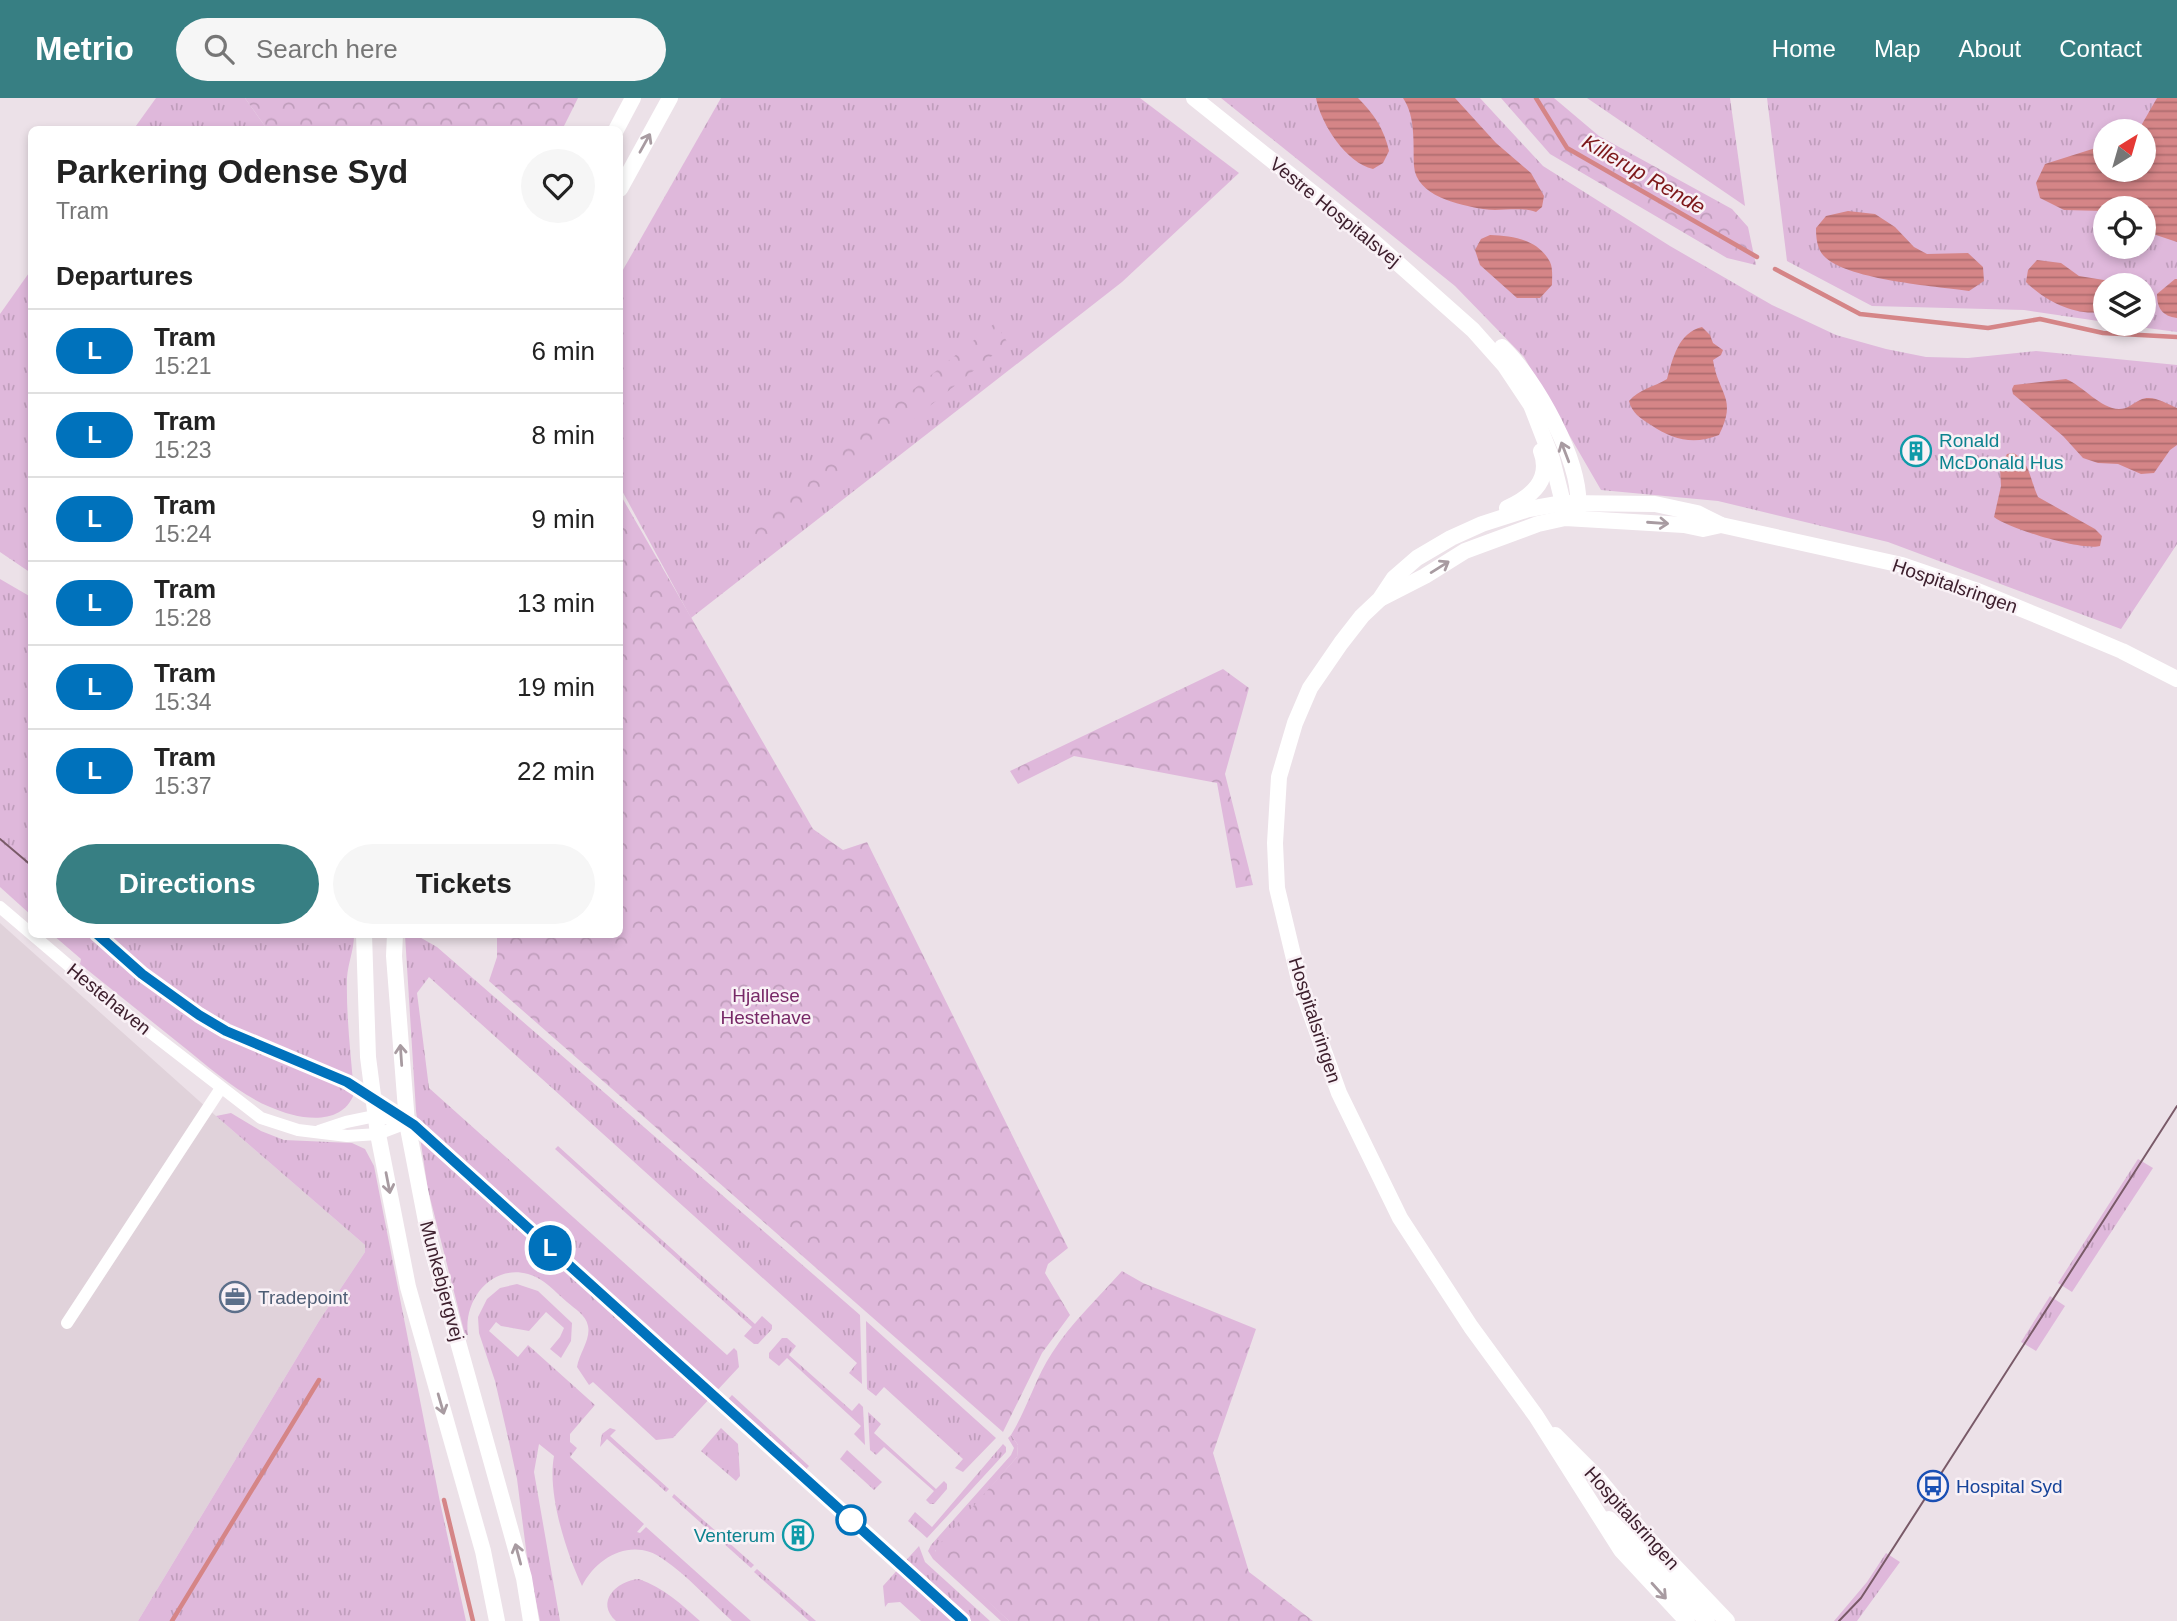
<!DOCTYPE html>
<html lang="en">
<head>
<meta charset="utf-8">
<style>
  body { margin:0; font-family:Helvetica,sans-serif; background:#f6f6f6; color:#222; height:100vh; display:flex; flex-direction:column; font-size:26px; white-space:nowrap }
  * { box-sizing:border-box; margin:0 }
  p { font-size:23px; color:#767676 }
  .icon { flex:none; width:38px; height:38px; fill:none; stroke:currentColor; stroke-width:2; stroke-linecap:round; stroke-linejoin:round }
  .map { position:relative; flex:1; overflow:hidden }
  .sheet { position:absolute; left:28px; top:28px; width:595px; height:812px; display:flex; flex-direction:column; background:#fff; border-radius:10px; box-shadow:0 4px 10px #0003 }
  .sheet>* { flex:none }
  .badge { padding:0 14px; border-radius:23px; font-size:24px; line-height:46px }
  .needle { width:46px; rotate:37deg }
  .tools { position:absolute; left:2093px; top:21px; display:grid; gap:14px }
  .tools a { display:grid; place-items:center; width:63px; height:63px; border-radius:50%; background:#fff; box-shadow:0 4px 10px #0003; font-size:35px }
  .map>.badge { position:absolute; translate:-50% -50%; box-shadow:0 0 0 4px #fff }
  h2 { padding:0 28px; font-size:26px; line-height:63px }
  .round { display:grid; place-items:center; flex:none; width:74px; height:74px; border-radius:37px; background:#f6f6f6 }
  .headline { display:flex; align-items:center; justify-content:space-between; height:119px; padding:0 28px }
  h1 { font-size:33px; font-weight:700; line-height:52px }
  .cta { display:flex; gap:14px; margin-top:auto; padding:14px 28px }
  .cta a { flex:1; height:80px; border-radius:42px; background:#377f83; color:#fff; font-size:28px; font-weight:700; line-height:80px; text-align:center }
  .cta a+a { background:#f6f6f6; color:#222 }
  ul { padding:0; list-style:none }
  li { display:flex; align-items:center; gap:21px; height:84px; padding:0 28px; border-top:2px solid #e0e0e0 }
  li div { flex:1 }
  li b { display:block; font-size:26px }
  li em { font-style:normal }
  li .badge { min-width:77px; font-weight:700; text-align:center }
  header { display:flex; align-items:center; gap:42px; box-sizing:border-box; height:98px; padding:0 35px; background:#377f83; color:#fff }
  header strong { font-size:33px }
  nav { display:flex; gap:38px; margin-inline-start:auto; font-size:24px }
  .search { width:490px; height:63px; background:#f6f6f6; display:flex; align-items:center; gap:18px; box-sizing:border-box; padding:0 24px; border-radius:38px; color:#767676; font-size:26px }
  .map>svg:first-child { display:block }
  .built { fill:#e0d2da }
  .grass { fill:url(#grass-tufts); fill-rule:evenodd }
  .forest { fill:url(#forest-crowns) }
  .water { fill:url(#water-rules) }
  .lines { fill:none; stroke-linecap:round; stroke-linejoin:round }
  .stream { stroke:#d58587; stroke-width:4.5 }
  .minor { stroke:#fff; stroke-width:12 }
  .tertiary { stroke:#fff; stroke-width:16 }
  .tram { stroke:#795a68; stroke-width:2 }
  .oneway { stroke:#a89ba1 }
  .line-casing { stroke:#fff; stroke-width:16 }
  .line { stroke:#0072bc; stroke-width:10 }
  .stop-dot { fill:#fff; stroke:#0072bc; stroke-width:3.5 }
  .labels { text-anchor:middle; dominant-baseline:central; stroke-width:5; stroke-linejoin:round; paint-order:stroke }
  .street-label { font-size:19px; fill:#3e202e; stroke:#f9f1f6 }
  .culture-label { font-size:19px; fill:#0d838f; stroke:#f9f1f6; text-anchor:start }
  .park-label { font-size:19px; fill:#772867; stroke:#f9f1f6 }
  .service-label { font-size:19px; fill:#4e5e75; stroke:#f9f1f6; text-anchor:start }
  .transit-label { font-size:19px; fill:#164399; stroke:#f9f1f6; text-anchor:start }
  .water-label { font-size:21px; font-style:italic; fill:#7d1719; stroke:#f9f1f6 }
</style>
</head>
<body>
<header>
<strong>Metrio</strong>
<div class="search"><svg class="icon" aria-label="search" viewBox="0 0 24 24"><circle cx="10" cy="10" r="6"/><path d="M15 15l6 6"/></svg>Search here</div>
<nav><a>Home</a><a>Map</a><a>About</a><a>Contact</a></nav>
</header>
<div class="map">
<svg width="2177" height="1523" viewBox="0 0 2177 1523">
  <defs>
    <pattern id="grass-tufts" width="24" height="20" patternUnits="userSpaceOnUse" patternTransform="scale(1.75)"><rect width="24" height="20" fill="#dfb8db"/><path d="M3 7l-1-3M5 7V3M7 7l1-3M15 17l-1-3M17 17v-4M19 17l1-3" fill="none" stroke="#c09ebc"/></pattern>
    <pattern id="forest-crowns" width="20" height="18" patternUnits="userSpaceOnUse" patternTransform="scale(1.75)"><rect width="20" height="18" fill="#dfb8db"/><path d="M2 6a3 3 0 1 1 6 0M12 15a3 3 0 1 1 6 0" fill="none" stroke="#c09ebc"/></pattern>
    <pattern id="water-rules" width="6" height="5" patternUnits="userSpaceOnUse" patternTransform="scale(1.75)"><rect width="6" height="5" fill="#d58587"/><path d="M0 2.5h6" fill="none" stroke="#ae6c6f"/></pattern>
  </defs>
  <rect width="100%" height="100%" fill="#ece1e8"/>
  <polygon class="built" points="0,825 216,1018 365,1147 365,1154 319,1223 138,1523 0,1523"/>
  <g class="grass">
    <polygon points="156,0 245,0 267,31 133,32"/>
    <polygon points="721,0 1140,0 1239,75 1122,184 691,520 620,389 620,177"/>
    <polygon points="1221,0 1480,0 1543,68 1670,148 1772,207 1836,237 1886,251 1926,259 1968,260 2036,253 2177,267 2177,446 2121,531 1888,444 1718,403 1601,392 1524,259 1455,188"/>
    <polygon points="1587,0 1730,0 1745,108"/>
    <path d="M1767,0H2177V234L2117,226H2144V187H2105V224L2024,212L1872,208L1787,163ZM2105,33H2144V72H2105ZM2105,110H2144V149H2105Z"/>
    <polygon points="31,172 31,475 0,454 0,216"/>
    <polygon points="0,481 31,499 31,817 0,789"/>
    <path d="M53,837H354C354,852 348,865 347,880C346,919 351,957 354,996C341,1030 297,1021 270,1009C239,996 211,971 185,950C150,922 115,894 80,866L81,861Z"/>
    <path d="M405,837H416L437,849L860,1217L862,1286L849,1275L857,1265L429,879L417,895L429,990L727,1257L734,1250L737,1253L739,1269L673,1340L656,1342L593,1284L589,1287L577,1269C579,1256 591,1241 588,1228C586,1217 575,1211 567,1204C555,1194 544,1180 528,1176C490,1166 463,1203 468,1237H465L428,1092L416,1013Z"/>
    <polygon points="231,1015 261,1033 284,1042 352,1045 365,1051 374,1068 440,1404 466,1523 138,1523 319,1223 365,1154 365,1147 216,1018"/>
    <polygon points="558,1048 755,1226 762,1218 772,1227 772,1231 758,1246 754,1246 744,1238 752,1229 555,1051"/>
    <polygon points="2138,1061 2153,1070 2072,1194 2058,1185"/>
    <path d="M517,1186L538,1193L572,1225L571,1243L561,1260L550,1251L560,1239L564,1230L546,1214L529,1233L501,1228L496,1224L489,1233L518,1259L528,1247L595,1307L570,1336V1344L577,1350L570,1359L644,1426L637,1434L640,1435L646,1429L751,1523H732C710,1503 688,1478 663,1461C633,1439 597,1458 582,1488C566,1454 547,1395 554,1358L539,1346L534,1374L560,1523H540L527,1459L517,1381L509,1344L495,1283L479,1235L478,1219L487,1201L500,1190Z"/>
    <polygon points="2050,1198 2065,1208 2036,1253 2021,1244"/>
    <polygon points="866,1223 996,1340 963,1374 955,1370 963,1361 884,1289 876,1298 867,1291"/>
    <polygon points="782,1240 787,1240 796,1248 789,1257 852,1313 859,1305 863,1309 865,1347 854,1336 861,1328 787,1260 779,1268 769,1260 769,1255"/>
    <polygon points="732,1297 809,1368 798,1379 721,1309"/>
    <polygon points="868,1314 881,1326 874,1335 936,1391 944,1383 947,1386 947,1391 934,1406 930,1406 926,1402 934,1393 884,1349 876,1357 870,1352"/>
    <polygon points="610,1330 616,1332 610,1338 669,1391 666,1394 607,1341 600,1349 602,1336"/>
    <polygon points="721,1330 738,1346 740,1378 736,1383 701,1353"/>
    <polygon points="1011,1337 1018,1347 1017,1359 935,1453 1009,1523 1001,1523 933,1461 928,1453 931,1447 1011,1357 1014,1350 1008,1340"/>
    <polygon points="1003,1346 1006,1349 1006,1354 927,1440 908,1423 915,1414 932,1429"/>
    <polygon points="847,1352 882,1384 874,1392 840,1361"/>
    <polygon points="674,1396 754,1467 751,1470 672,1399"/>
    <polygon points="919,1448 925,1464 990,1523 921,1523 900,1504 888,1505 885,1509 883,1488"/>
    <polygon points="1886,1455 1900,1464 1857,1523 1834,1523 1867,1484"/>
    <polygon points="757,1471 816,1523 809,1523 754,1474"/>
    <path d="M639,1481C664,1490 681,1506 700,1523H616C595,1504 616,1483 639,1481Z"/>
  </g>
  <g class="forest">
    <polygon points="245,0 578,0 562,32 267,31"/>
    <polygon points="1501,0 1554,0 1599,38 1732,111 1748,129 1756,167 1727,160 1550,56"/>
    <polygon points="995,225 1008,245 753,450 742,431"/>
    <polygon points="620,396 813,731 843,752 867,744 1068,1150 1048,1166 1045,1175 1070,1217 1042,1255 1003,1334 489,883 497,859 497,837 620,836"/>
    <polygon points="1223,571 1249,590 1225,676 1253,787 1236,790 1217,685 1074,658 1018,686 1010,673"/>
    <path d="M1122,1173L1143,1185L1256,1231L1213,1355L1249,1474L1313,1523H1009L935,1455L936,1450L1017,1359L1018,1347L1011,1337C1027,1311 1035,1281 1052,1255C1071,1225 1098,1200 1122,1173Z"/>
  </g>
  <g class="water">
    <path d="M1316,0H1358C1374,16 1384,31 1389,53L1383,65L1373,71C1346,65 1321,26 1316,0Z"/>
    <path d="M1403,0H1455L1496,45L1531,75L1544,98L1542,109L1536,114C1518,108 1501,114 1483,111C1459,107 1416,98 1414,68C1413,46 1416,19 1403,0Z"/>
    <polygon points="2157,0 2177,0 2177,144 2144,133 2144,110 2105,110 2105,113 2064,112 2040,100 2036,85 2045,66 2105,47 2105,72 2144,72 2144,33 2138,33"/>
    <path d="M1848,113L1875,116L1895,129L1914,149L1927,156L1968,155L1983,169L1984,183L1969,193C1934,188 1851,182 1826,160C1817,153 1816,140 1816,130L1826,118Z"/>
    <path d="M1490,137C1513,138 1538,141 1550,164C1553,170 1552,180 1552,187L1540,200H1517L1480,167L1475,152L1481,141Z"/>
    <path d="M2037,162L2061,165L2079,178L2110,183L2117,187H2105V213C2078,220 2045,203 2026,184L2028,172Z"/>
    <path d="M2175,181H2177V220C2162,218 2157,210 2157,196Z"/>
    <path d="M1702,229L1710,237L1713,245L1723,252L1721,257L1713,262C1718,296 1738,300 1719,337C1694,347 1673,342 1651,327C1640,320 1632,315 1629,303C1639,291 1654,289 1667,281C1673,260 1678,235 1702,229Z"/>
    <path d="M2066,281C2083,288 2101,311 2119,311C2128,311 2132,306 2140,302C2152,296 2165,305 2177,310V347L2170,352L2154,375L2141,376L2118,366L2098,365L2083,360L2063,338L2013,296L2012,291L2014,287Z"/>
    <path d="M2013,355C2030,363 2030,382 2038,399L2095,431L2102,438L2100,448C2083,453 2009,431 1994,419L2001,388L2000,370L2007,356Z"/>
  </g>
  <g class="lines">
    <g class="stream">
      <polyline points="1536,0 1567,50 1757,159"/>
      <polyline points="1775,171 1860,216 1988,230 2040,221 2103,235 2177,239"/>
      <polyline points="444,1402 473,1523"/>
      <polyline points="172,1523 319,1282"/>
    </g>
    <g class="minor">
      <polyline points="0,809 115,907 261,1020 298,1032 347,1038 378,1036 407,1025"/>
      <polyline points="319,1033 346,1024 375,1018 407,1025"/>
      <polyline points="67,1225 221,990"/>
    </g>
    <g class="tertiary">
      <polyline points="1194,0 1374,144 1473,232 1505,268 1531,307 1552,361 1563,405 1577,420"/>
      <polyline points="616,32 633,0"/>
      <polyline points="620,91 670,0"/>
      <path d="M1502,249C1535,280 1583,365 1578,412"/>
      <path d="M1507,410C1531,399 1552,382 1541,353"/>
      <polyline points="1382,500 1425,478 1465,453 1538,426 1565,420 1684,427 1703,431 1721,427"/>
      <polyline points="364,836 368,959 378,1036 408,1189 483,1453 497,1523"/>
      <polyline points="395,836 394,858 407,1025 430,1144 524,1480 531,1523"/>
      <polyline points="1555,1337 1597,1379 1643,1435 1727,1523"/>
      <polyline points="1609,1421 1707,1523"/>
      <polyline points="1687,1523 1621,1452 1536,1318 1471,1229 1400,1120 1339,995 1300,886 1277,790 1275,745 1279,679 1295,625 1310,590 1341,545 1362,518 1380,501 1394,480 1417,460 1451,440 1482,426 1529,411 1563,405 1655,406 1697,415 1721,427 1902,467 1975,492 2058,526 2122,553 2177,581"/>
    </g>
    <g class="tram">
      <polyline points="0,741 32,768"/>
      <polyline points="97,836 142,876 199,917 226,932 347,984 414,1027 963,1523"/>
      <polyline points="1839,1523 1861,1500 1874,1480 2177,1008"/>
    </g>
  </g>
  <defs><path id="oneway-shaft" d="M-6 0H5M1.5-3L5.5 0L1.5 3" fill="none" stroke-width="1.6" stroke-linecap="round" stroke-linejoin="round" transform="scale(1.75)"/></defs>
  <g class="oneway">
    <use href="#oneway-shaft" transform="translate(645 45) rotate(-61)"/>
    <use href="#oneway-shaft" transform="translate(1565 354) rotate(-111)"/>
    <use href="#oneway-shaft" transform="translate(1658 425) rotate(4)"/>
    <use href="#oneway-shaft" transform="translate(1440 469) rotate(-32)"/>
    <use href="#oneway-shaft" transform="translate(401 957) rotate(-94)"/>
    <use href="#oneway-shaft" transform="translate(388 1085) rotate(79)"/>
    <use href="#oneway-shaft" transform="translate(441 1306) rotate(74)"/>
    <use href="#oneway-shaft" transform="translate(518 1456) rotate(-105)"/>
    <use href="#oneway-shaft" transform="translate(1659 1493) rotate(48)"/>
  </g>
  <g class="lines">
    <g class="line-casing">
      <polyline id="line" points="97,836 142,876 199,917 226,933 347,984 414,1027 963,1523"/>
    </g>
    <use href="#line" class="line"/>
  </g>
  <defs>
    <g id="building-ring" transform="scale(1.575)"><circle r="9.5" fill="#f9f1f6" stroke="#0f9aa8" stroke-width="1.5"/><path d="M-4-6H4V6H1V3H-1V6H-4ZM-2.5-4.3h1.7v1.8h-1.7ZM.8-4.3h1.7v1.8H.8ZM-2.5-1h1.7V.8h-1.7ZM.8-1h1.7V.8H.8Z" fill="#0f9aa8"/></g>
    <g id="office-ring" transform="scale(1.575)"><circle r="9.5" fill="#f9f1f6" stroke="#5c6f8a" stroke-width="1.5"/><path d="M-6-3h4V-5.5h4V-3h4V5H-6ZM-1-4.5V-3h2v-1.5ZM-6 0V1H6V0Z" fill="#5c6f8a"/></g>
    <g id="bus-ring" transform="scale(1.575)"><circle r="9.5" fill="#f9f1f6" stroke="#1a4fb4" stroke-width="1.5"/><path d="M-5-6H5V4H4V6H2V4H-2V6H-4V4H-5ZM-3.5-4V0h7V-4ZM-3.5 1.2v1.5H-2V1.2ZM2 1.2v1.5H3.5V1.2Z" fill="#1a4fb4"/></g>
  </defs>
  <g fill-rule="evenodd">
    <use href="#building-ring" x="1916" y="353"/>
    <use href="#office-ring" x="235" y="1199"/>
    <use href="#bus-ring" x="1933" y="1388"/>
    <use href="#building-ring" x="798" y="1437"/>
  </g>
  <circle class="stop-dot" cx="851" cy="1422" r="14"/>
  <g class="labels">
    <g class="street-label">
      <text transform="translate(1335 114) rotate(39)">Vestre Hospitalsvej</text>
      <text transform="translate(1955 488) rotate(19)">Hospitalsringen</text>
      <text transform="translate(109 901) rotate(39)">Hestehaven</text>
      <text transform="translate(1315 922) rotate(72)">Hospitalsringen</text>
      <text transform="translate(442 1183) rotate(75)">Munkebjergvej</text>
      <text transform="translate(1632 1420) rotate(48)">Hospitalsringen</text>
    </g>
    <g class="culture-label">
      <text x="1939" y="342">Ronald<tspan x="1939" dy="22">McDonald Hus</tspan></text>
      <text x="775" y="1437" text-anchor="end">Venterum</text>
    </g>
    <g class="park-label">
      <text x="766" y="897">Hjallese<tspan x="766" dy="22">Hestehave</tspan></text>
    </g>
    <g class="service-label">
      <text x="258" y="1199">Tradepoint</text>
    </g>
    <g class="transit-label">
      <text x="1956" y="1388">Hospital Syd</text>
    </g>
    <g class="water-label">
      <text transform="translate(1644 76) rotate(30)">Killerup Rende</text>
    </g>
  </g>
</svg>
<div class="tools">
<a><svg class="needle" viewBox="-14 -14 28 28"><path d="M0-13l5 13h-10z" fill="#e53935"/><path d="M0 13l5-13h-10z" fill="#767676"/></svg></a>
<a><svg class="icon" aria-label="locate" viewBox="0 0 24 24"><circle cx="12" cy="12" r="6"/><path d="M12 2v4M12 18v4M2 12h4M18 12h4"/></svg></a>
<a><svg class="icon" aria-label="layers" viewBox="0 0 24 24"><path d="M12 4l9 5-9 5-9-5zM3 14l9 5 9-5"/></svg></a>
</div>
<b class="badge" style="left:550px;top:1150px;background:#0072bc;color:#fff">L</b>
<section class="sheet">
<div class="headline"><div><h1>Parkering Odense Syd</h1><p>Tram</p></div><a class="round"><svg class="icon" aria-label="heart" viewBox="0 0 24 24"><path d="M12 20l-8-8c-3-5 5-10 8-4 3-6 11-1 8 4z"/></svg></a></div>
<h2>Departures</h2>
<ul>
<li><span class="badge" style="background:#0072bc;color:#fff">L</span><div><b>Tram</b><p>15:21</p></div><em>6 min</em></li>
<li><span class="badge" style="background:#0072bc;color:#fff">L</span><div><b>Tram</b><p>15:23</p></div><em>8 min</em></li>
<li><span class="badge" style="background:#0072bc;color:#fff">L</span><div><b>Tram</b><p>15:24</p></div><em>9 min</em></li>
<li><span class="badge" style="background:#0072bc;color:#fff">L</span><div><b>Tram</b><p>15:28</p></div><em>13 min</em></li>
<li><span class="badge" style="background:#0072bc;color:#fff">L</span><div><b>Tram</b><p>15:34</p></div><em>19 min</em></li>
<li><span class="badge" style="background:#0072bc;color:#fff">L</span><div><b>Tram</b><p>15:37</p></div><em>22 min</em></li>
</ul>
<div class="cta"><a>Directions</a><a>Tickets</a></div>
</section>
</div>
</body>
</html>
